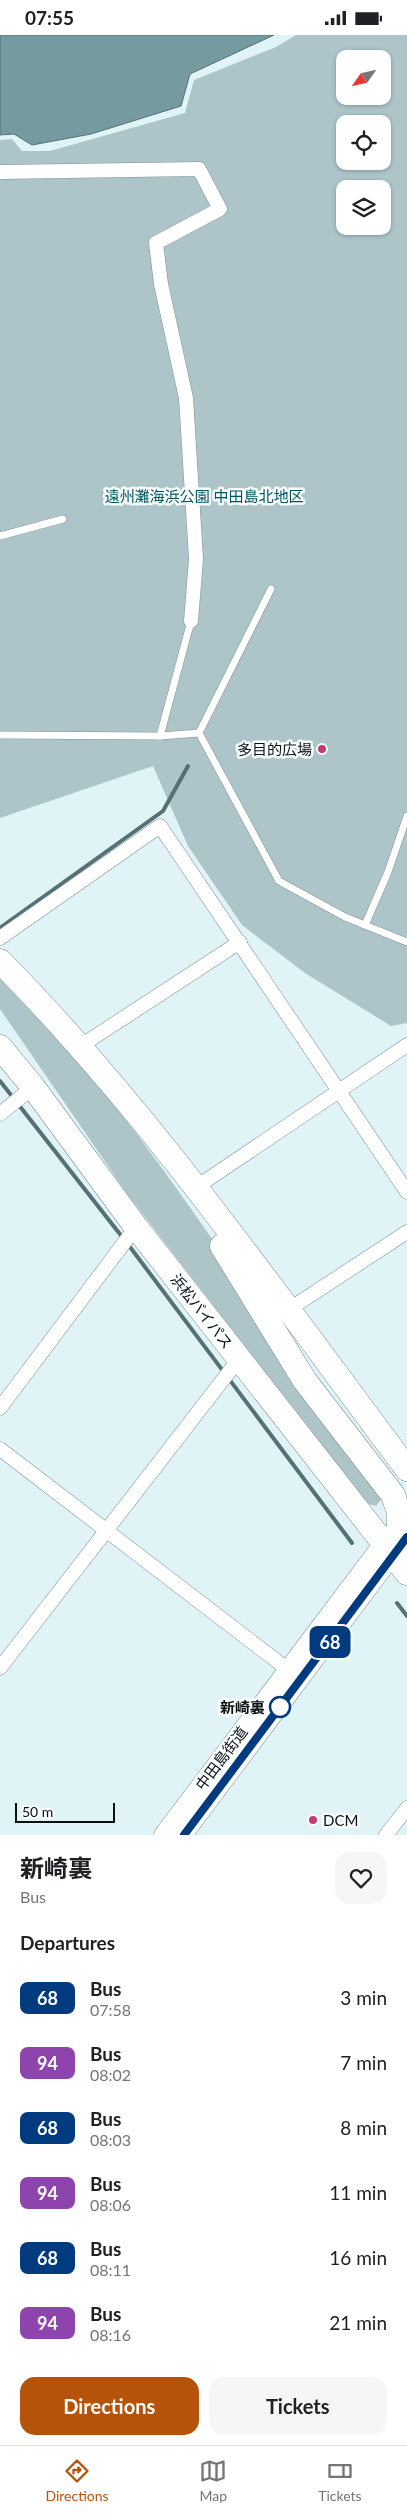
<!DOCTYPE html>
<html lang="en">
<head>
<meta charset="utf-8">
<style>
  body { margin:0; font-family:Lato,"Noto Sans JP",sans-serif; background:#f6f6f6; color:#202124; height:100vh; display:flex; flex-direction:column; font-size:19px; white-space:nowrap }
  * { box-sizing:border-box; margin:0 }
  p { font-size:16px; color:#757577 }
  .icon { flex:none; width:28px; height:28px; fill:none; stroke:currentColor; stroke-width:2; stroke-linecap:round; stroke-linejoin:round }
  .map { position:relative; height:1800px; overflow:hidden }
  .details { display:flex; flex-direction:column; background:#fff; flex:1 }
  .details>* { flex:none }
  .badge { padding:0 10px; border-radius:8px; font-size:18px; line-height:32px }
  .needle { width:32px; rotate:236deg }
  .buttons { position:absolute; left:336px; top:15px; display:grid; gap:10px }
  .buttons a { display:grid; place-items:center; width:55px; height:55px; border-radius:10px; background:#fff; box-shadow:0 1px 4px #0004; font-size:25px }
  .scale { position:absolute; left:15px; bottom:12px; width:100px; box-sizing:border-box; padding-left:5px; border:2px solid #0b1113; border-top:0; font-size:14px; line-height:18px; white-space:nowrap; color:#0b1113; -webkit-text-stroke:4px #f9fdfe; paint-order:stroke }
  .map>.badge { position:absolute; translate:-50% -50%; box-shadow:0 0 0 2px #fff }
  h2 { padding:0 20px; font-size:19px; line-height:45px }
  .round { display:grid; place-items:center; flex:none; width:52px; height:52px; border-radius:15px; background:#f6f6f6 }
  .headline { display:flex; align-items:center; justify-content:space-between; height:85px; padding:0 20px }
  h1 { font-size:24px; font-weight:700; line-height:38px }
  .button { display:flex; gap:10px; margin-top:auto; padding:10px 20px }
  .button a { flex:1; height:58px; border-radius:15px; background:#b45309; color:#fff; font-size:20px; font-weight:700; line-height:58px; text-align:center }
  .button a+a { background:#f6f6f6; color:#202124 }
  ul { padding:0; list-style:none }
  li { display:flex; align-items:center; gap:15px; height:65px; padding:0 20px }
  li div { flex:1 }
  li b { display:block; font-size:19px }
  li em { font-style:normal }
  li .badge { min-width:55px; font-weight:700; text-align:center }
  .status { display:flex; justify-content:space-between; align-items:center; height:35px; padding:0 25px; background:#fff; direction:ltr }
  .status svg { height:14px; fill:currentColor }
  .tabs { display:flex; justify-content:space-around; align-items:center; height:70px; border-top:1px solid #e0e0e0; background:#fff; font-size:14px; color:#757577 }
  .tabs a { display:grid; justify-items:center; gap:2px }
  .tabs .selected { color:#b45309 }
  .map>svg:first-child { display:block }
  .green { fill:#adc5c9; fill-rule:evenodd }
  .water { fill:#759aa0; stroke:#557176 }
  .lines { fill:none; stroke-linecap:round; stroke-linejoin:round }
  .stream { stroke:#557176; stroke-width:4 }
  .service-casing { stroke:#7f9093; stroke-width:8 }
  .minor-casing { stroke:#7f9093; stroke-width:15 }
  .tertiary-casing { stroke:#7f9093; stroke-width:19 }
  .trunk-casing { stroke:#7f9093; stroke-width:25 }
  .service { stroke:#fff; stroke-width:7 }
  .minor { stroke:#fff; stroke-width:14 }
  .tertiary { stroke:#fff; stroke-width:18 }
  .trunk { stroke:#fff; stroke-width:24 }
  .line-casing { stroke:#fff; stroke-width:11 }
  .line { stroke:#003b80; stroke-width:8 }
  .poi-dot { fill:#c63b73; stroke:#f9fdfe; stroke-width:2 }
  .stop-dot { fill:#fff; stroke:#003b80; stroke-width:2.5 }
  .labels { text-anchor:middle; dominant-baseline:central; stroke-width:5; stroke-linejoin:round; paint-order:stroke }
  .park-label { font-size:15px; fill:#005560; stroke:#f9fdfe }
  .poi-label { font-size:15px; fill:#0b1113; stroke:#f9fdfe; text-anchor:end }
  .street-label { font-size:15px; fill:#0b1113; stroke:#f9fdfe }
  .stop-label { font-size:15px; font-weight:bold; fill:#0b1113; stroke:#f9fdfe; text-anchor:end }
</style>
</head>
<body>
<div class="status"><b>07:55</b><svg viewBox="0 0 49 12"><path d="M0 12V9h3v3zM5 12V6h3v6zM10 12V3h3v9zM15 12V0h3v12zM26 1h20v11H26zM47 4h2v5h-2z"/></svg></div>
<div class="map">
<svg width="407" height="1800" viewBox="0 0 407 1800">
  <rect width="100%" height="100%" fill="#e0f3f6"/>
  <g class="green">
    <path d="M296,0H407V988L391,991L305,938L242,890L188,811L153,731L0,783V105L12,104L22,116H50L185,78L194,45L276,12ZM345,24H382V61H345ZM345,89H382V126H345ZM345,154H382V191H345Z"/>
    <path d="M0,943C49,994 97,1046 139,1102C226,1218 303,1342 383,1462L376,1471L368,1469L360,1460L128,1160L0,974Z"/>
  </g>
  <polygon class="water" points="0,0 274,0 190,39 181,71 91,99 32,110 14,99 0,100"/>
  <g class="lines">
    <g class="stream">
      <polyline points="0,893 163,776 188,731"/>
      <polyline points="0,1046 130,1212 352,1508"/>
      <polyline points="397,1568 407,1581"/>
    </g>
    <g class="service-casing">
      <g id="service">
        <polyline points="0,501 63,484"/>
        <polyline points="199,698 279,846 345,882 407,907"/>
        <polyline points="199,698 271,554"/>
        <polyline points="0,700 160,701 199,698"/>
        <polyline points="160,701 191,586"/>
        <polyline points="365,890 388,837 407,781"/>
      </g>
    </g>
    <g class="minor-casing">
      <g id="minor">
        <polyline points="0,137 199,134 220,174 156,208 161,249 186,363 196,524 191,586"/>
        <polyline points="0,903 160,791 407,1157"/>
        <polyline points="79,1012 240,907"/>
        <polyline points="0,1079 33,1052"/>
        <polyline points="195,1153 407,1010"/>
        <polyline points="288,1275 407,1197"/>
        <polyline points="0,1373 136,1192"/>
        <polyline points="0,1414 295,1640"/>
        <polyline points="0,1633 239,1324"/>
        <polyline points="386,1800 407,1773"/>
      </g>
    </g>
    <g class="tertiary-casing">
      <g id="tertiary">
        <polyline points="163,1800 390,1499"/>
        <polyline points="183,1800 399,1512"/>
      </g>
    </g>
    <g class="trunk-casing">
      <g id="trunk">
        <path d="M0,926C152,1080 277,1261 407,1434"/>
        <polyline points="0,1012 33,1052 136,1192 407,1538"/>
        <polyline points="222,1211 305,1346 393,1460 399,1477 399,1513"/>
      </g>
    </g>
    <use href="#service" class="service"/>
    <use href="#minor" class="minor"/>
    <use href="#tertiary" class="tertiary"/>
    <use href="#trunk" class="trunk"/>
  </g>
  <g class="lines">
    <g class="line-casing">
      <polyline id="line" points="184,1800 407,1502"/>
    </g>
    <use href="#line" class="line"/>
  </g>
  <g class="poi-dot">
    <circle cx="322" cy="714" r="5"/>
    <circle cx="313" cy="1785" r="5"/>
  </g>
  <circle class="stop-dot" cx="280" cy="1672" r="10"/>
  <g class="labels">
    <g class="park-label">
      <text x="204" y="461">遠州灘海浜公園 中田島北地区</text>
    </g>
    <g class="poi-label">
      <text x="312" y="714">多目的広場</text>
      <text x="323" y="1785" text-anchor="start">DCM</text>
    </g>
    <g class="street-label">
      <text transform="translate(202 1276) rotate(52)">浜松バイパス</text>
      <text transform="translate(221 1723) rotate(-53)">中田島街道</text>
    </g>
    <g class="stop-label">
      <text x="265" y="1672">新崎裏</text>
    </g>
  </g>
</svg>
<div class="buttons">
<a><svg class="needle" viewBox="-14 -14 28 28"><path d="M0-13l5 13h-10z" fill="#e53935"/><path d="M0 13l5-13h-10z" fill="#757577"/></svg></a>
<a><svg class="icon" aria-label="locate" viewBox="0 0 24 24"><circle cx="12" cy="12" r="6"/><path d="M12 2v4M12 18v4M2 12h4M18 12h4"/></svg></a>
<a><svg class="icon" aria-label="layers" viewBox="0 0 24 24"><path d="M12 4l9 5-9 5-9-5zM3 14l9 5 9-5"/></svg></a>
</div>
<div class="scale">50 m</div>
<b class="badge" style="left:330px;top:1607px;background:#003b80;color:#fff">68</b>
</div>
<section class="details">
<div class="headline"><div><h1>新崎裏</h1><p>Bus</p></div><a class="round"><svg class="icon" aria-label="heart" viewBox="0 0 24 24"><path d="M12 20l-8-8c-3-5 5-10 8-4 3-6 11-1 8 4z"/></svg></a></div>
<h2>Departures</h2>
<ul>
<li><span class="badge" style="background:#003b80;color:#fff">68</span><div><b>Bus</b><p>07:58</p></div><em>3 min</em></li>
<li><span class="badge" style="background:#8e44ad;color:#fff">94</span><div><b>Bus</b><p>08:02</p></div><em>7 min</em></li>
<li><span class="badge" style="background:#003b80;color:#fff">68</span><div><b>Bus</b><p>08:03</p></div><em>8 min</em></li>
<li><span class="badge" style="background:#8e44ad;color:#fff">94</span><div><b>Bus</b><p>08:06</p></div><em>11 min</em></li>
<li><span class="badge" style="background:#003b80;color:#fff">68</span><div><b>Bus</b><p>08:11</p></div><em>16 min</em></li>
<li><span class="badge" style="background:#8e44ad;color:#fff">94</span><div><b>Bus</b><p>08:16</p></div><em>21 min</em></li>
</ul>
<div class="button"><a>Directions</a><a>Tickets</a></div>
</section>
<nav class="tabs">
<a class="selected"><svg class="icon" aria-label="directions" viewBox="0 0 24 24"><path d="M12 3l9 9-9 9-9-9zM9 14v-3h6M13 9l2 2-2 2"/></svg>Directions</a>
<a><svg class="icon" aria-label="map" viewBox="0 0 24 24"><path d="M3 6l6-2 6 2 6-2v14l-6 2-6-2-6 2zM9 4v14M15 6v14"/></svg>Map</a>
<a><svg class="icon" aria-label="tickets" viewBox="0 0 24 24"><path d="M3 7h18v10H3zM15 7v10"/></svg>Tickets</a>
</nav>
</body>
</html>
